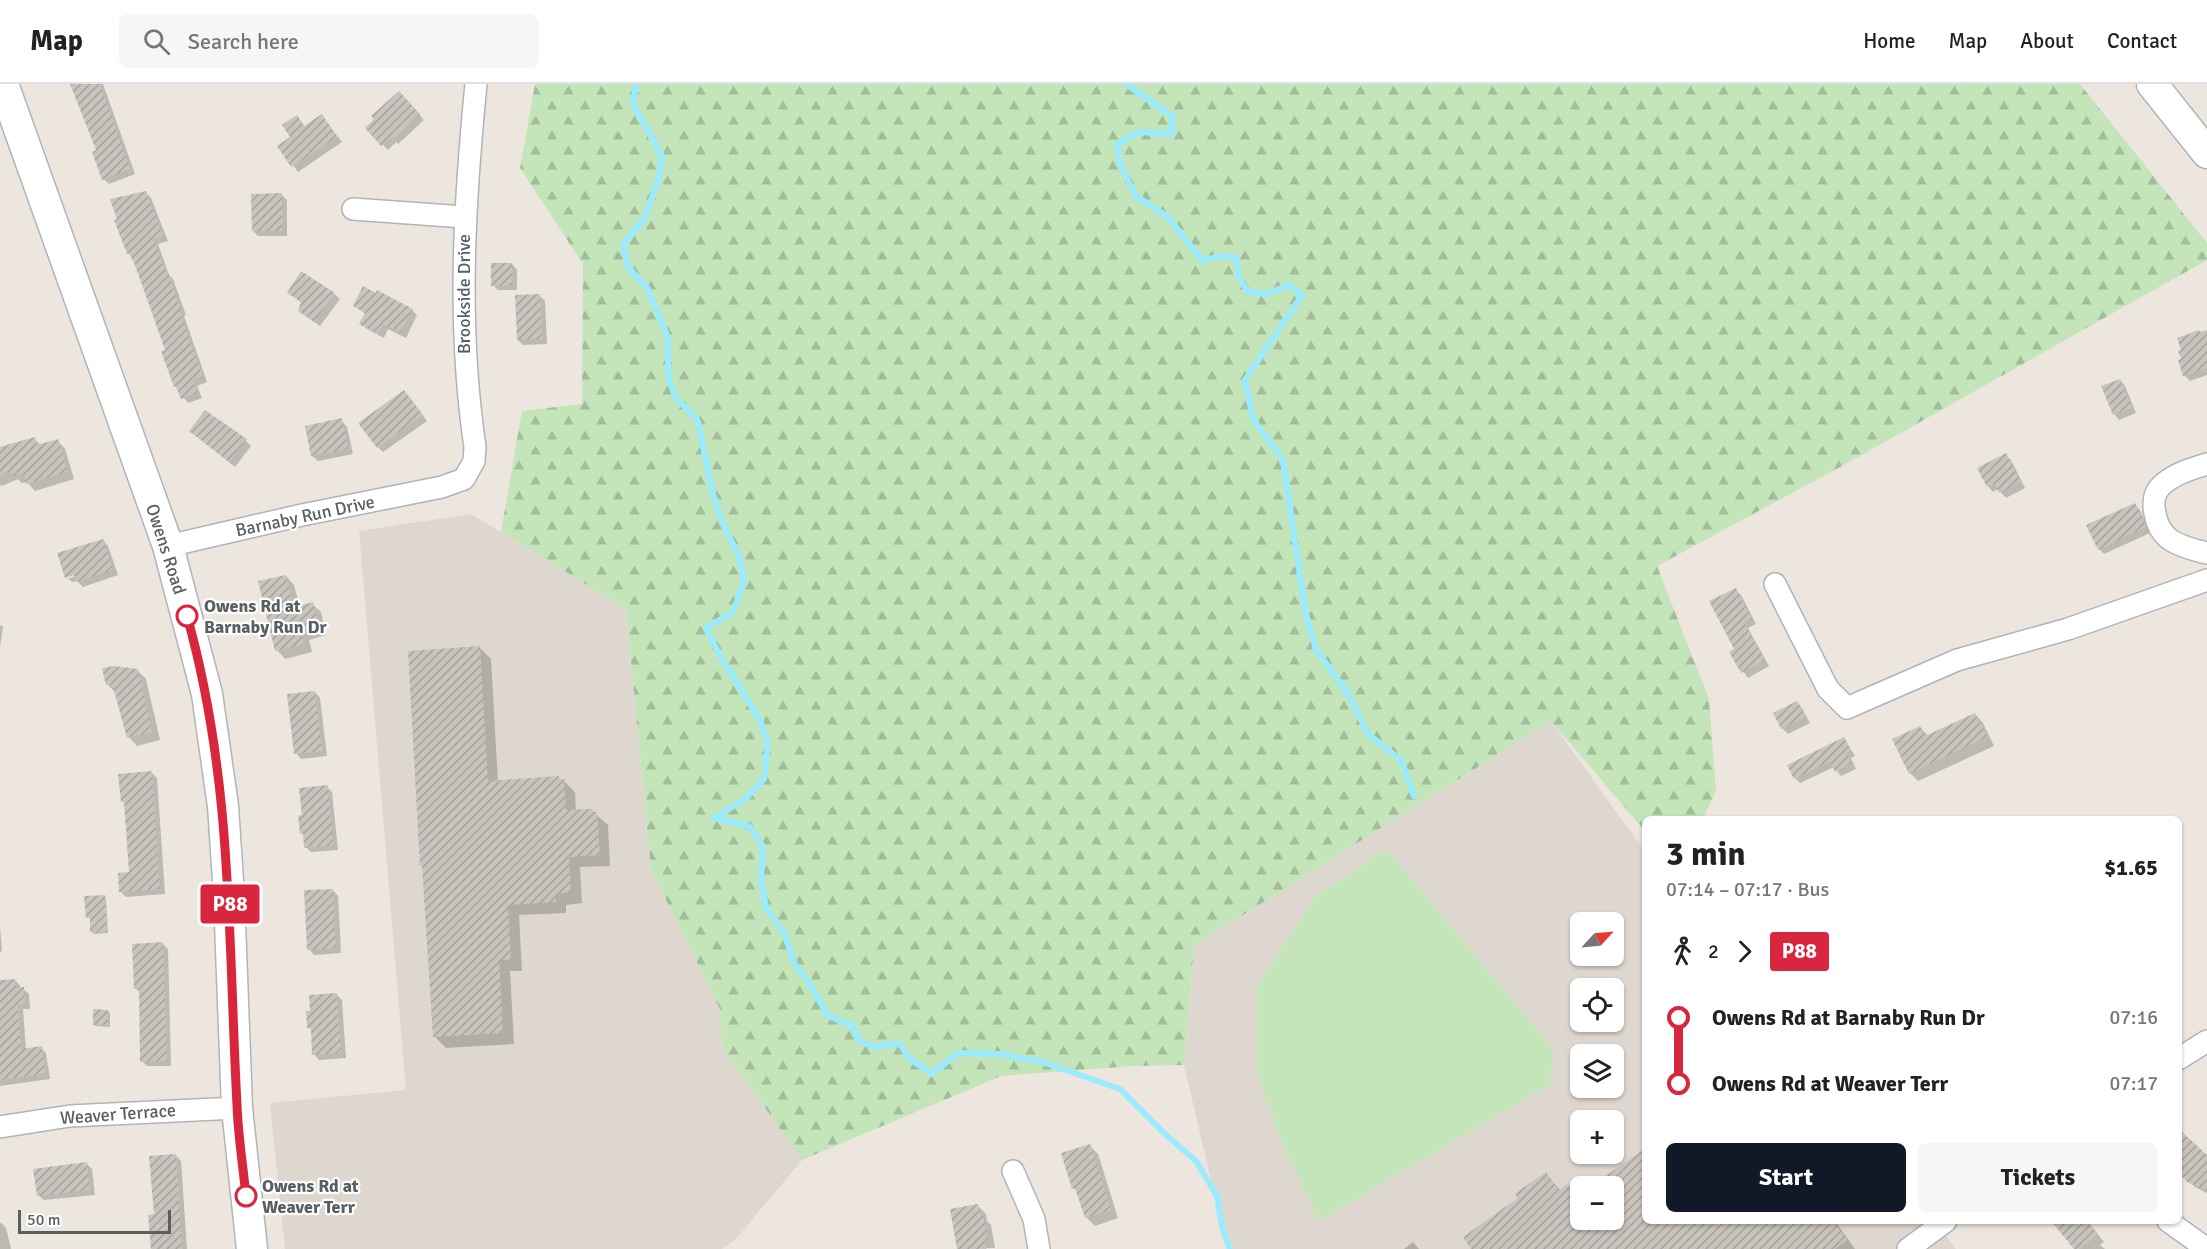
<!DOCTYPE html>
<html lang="en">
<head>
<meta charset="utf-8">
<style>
  body { margin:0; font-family:Signika,sans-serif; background:#f6f6f6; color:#222; height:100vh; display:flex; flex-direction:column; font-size:22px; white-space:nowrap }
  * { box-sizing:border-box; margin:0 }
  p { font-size:20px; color:#767676 }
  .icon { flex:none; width:33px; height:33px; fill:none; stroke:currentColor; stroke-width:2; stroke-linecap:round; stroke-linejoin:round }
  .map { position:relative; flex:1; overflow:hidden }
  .side { position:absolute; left:1642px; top:732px; width:540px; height:408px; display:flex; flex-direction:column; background:#fff; border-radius:9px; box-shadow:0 2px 4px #0004 }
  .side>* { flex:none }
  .badge { padding:0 12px; border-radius:4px; font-size:21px; line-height:39px }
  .needle { width:39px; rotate:64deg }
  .fabs { position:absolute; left:1570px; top:828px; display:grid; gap:12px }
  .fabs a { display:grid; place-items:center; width:54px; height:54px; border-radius:9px; background:#fff; box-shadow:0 2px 4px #0004; font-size:30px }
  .scale { position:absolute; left:18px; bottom:15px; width:153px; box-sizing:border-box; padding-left:6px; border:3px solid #585e61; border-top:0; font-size:16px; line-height:21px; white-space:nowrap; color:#585e61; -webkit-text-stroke:4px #fff; paint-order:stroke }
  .map>.badge { position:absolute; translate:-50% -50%; box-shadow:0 0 0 3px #fff }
  .legs { display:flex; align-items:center; gap:9px; height:66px; padding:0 24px; font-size:20px }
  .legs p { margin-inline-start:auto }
  .head { display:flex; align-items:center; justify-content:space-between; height:102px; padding:0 24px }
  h1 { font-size:33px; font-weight:700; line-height:45px }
  .button { display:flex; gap:12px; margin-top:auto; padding:12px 24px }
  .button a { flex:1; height:69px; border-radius:9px; background:#111827; color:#fff; font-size:24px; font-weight:700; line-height:69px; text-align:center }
  .button a+a { background:#f6f6f6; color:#222 }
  ul { padding:0 24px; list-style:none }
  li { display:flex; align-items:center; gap:21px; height:66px; font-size:22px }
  li i { display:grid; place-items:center; width:9px; height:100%; margin:0 8px; background:currentColor }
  li i::after { content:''; width:15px; height:15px; margin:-8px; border:4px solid; border-radius:50%; background:#fff }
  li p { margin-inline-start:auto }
  li:first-child i { background:linear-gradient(#0000 50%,currentColor 0) }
  li:last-child i { background:linear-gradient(currentColor 50%,#0000 0) }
  header { display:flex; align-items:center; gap:36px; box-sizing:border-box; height:84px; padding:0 30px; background:#fff; border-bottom:2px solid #e0e0e0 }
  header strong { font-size:28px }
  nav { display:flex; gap:33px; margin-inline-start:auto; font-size:21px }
  .search { width:420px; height:54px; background:#f6f6f6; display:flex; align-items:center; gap:15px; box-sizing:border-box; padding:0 21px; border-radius:9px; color:#767676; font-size:22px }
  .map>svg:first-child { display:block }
  .education { fill:#ded7cf; fill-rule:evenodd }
  .forest { fill:url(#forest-firs) }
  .garden { fill:#c3e5b9 }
  .shadow { fill:#0003 }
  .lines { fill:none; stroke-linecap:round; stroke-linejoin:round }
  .stream { stroke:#9bebff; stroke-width:6 }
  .building { fill:url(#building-hatch) }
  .street-casing { stroke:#b0b4b8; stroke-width:24 }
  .secondary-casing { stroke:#afb5b8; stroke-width:33 }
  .street { stroke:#fff; stroke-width:21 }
  .secondary { stroke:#fff; stroke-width:30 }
  .line-1-casing { stroke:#fff; stroke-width:14 }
  .line-1 { stroke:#d7263d; stroke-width:9 }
  .stop-1-dot { fill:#fff; stroke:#d7263d; stroke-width:3 }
  .labels { text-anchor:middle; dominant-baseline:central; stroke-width:4.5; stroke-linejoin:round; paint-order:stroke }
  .street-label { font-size:18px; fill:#585e61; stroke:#fff }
  .stop-label { font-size:18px; font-weight:bold; fill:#585e61; stroke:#fff; text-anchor:start }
</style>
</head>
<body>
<header>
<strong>Map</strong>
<div class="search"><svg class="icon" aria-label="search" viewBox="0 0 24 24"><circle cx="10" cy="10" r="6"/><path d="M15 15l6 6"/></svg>Search here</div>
<nav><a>Home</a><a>Map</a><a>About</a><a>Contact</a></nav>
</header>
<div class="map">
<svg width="2207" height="1165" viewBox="0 0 2207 1165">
  <defs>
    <pattern id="forest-firs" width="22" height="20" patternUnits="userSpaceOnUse" patternTransform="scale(1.5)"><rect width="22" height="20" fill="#c3e5b9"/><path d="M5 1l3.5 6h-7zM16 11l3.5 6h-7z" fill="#a1bd9a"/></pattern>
    <pattern id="building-hatch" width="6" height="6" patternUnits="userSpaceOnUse" patternTransform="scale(1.5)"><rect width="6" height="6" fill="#c9c3be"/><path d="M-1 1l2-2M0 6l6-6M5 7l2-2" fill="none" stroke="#a6a29e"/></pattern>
  </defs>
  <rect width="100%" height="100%" fill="#ece6df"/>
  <g class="education">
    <polygon points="471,430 626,524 651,786 720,925 722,963 802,1076 735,1156 722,1165 285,1165 270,1019 406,1006 359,447"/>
    <path d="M1551,637L1645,768L1646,1137H1935L1956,1165H1227L1184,981L1194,862ZM1581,838H1614V872H1581ZM1581,904H1614V938H1581ZM1581,970H1614V1004H1581ZM1581,1036H1614V1070H1581ZM1581,1102H1614V1136H1581Z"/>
  </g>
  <polygon class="forest" points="535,0 2080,0 2207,159 2207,176 1842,382 1657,482 1709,615 1716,707 1703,735 1646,735 1645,747 1551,637 1194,862 1184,981 1132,982 1001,992 802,1076 722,963 720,925 651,786 626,525 501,448 522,327 582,320 583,180 520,84"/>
  <polygon class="garden" points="1387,765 1552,964 1551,1000 1319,1137 1283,1062 1257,990 1257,902 1315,813"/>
  <g class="shadow">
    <polygon points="71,0 103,0 135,90 109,100 104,95 98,67"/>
    <polygon points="399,9 424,36 398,60 396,58 388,66 367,44"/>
    <polygon points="322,32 342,58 298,88 279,62 292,53 297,33 305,43"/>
    <polygon points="145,108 151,114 168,157 158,160 169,191 173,195 186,231 184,232 207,298 197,302 202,314 188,319 175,302 167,267 133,175 128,169"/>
    <polygon points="282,111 287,116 287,152 258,152 253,147"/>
    <polygon points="512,180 517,186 517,206 498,206 493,201"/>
    <polygon points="289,209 334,210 340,215 320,242 299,227 302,219"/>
    <polygon points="540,212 545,217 547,260 523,261 518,256"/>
    <polygon points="355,222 412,226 417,231 406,254 388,245 384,254 367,245 361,239 366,230"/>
    <polygon points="2207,247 2207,291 2190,297 2185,292 2180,277"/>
    <polygon points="2120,296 2125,302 2136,329 2119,336 2114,330"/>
    <polygon points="409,313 427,337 383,368 378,363"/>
    <polygon points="342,337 347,343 353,370 318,377 312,372"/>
    <polygon points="191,347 246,357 251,362 235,383"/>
    <polygon points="34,355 42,362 58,357 65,365 74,395 35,407 27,398 22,399 18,395 2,402 0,400 0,373"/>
    <polygon points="2005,371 2011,376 2025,404 2006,414 1998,405 1993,408 1988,402"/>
    <polygon points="2135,420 2140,426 2150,449 2104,470 2099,465"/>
    <polygon points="103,456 108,462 118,491 83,503 77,497 72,498 68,495 81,490 81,488 68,492 68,494 59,470"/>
    <polygon points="286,492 294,501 300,523 312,520 321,528 326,551 309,556 312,568 285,575 277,566"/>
    <polygon points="1735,506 1741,511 1756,540 1748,544 1769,582 1748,594 1731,569 1736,566"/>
    <polygon points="0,541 3,543 0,563"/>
    <polygon points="480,564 491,575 498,698 558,694 564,697 575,708 576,727 592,727 608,741 610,782 580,783 582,819 566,821 566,829 519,831 522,887 510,887 514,960 446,964 435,953"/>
    <polygon points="137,586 146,595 160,656 137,662 129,653 117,610 108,601"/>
    <polygon points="315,608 320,614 327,672 301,675 296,669"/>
    <polygon points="1797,618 1802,624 1810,639 1788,650 1782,644 1775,629"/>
    <polygon points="1975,630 1983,639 1994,662 1918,697 1910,689 1920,643 1928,652"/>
    <polygon points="1844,655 1855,672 1851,674 1856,685 1841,692 1834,683 1800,699 1795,694"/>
    <polygon points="151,688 157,694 165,810 126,813 120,807 130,790 125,720 122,717"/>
    <polygon points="327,703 332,708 338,766 311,768 306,763 305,752 301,749 303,733"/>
    <polygon points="333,806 338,812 341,869 314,871 309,865"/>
    <polygon points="104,812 106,815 108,849 94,850 92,848 92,835 87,833"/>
    <polygon points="0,843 2,867 0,868"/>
    <polygon points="163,860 168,865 171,982 147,982 142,977 141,909 135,904"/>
    <polygon points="15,896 20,902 20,905 23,905 29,910 30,925 23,925 26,966 41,964 46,969 50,995 0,1002 0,897"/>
    <polygon points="337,911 342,916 346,974 319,976 314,970 312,947 309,943 312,928"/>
    <polygon points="108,927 110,929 110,943 96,942 94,940"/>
    <polygon points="2180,1048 2207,1074 2207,1109 2195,1103 2180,1089"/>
    <polygon points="1090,1062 1098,1070 1118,1134 1095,1142 1086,1133 1079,1109 1074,1104"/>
    <polygon points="1646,1066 1646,1137 1835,1137 1855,1165 1473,1165 1520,1114 1546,1090 1561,1107 1568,1102 1579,1113 1581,1112 1581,1136 1614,1136 1614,1102 1594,1102"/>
    <polygon points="175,1071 181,1077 187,1165 153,1165 156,1132"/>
    <polygon points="87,1080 92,1085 95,1111 44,1116 38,1111"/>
    <polygon points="977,1121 986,1130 987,1137 991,1141 995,1164 959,1165"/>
    <polygon points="2052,1137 2087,1137 2104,1158 2100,1161 2105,1165 2076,1165"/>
    <polygon points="0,1138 6,1144 11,1165 0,1165"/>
    <polygon points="1413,1158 1419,1165 1404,1165"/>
  </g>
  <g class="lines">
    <g class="stream">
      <polyline points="636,0 633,20 662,72 658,97 644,135 623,160 628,183 648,205 668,254 668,291 675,313 698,337 712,407 723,440 739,472 744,498 733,528 706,544 719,570 760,636 768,659 764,695 745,715 714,734 749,742 763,763 761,795 766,824 785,850 794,879 810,900 828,932 852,941 858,955 875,964 886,960 900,960 909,974 932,990 958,969 998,970 1040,977 1120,1005 1164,1049 1196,1077 1217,1112 1222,1143 1230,1165"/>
      <polyline points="1126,0 1172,32 1172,50 1139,48 1117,60 1121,83 1136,112 1168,133 1203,177 1219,172 1237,174 1238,192 1248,208 1267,210 1289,201 1302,211 1245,296 1253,335 1283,376 1305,526 1316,566 1349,611 1368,650 1401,676 1414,712"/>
    </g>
  </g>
  <g class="building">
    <polygon points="70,0 100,0 130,85 102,96 92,68 96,66"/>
    <polygon points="399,7 420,30 392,56 390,54 381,62 365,44 374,35 371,32"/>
    <polygon points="322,30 337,53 291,83 277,62 290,53 282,41 297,31 304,42"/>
    <polygon points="146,107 163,151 154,155 166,189 168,188 181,226 179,227 203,292 193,296 197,309 181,315 176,302 174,303 161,267 165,266 135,181 129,169 127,170 114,136 117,135 110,115"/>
    <polygon points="282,109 282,147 252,147 251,110"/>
    <polygon points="491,179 512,179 513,201 491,202"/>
    <polygon points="301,187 335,209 314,238 298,227 301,218 287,209"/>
    <polygon points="363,202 376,209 377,206 413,225 400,249 383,240 378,250 359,240 365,229 353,222"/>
    <polygon points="540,210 542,255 517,256 515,211"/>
    <polygon points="2199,246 2200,248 2207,246 2207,284 2183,292 2178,276 2181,275 2178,267 2181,266 2177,254"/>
    <polygon points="2120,295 2132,324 2113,331 2101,302"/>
    <polygon points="404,306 423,331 377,364 358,339"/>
    <polygon points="205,326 247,355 229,378 189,347"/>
    <polygon points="342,334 348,365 311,372 305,342"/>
    <polygon points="35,353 37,361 58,355 67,388 26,400 23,389 13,392 11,387 0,392 0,363"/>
    <polygon points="2006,369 2021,398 1999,409 1994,399 1987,403 1977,384"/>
    <polygon points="2135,419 2146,443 2098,466 2086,441"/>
    <polygon points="103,455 113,486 76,498 74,491 65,494 57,469"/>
    <polygon points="286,491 294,523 313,518 319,543 301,547 304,560 275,567 258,497"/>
    <polygon points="1736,504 1752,535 1744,539 1765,576 1741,589 1729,568 1734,565 1709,517"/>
    <polygon points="480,562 488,697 559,692 559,695 564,695 566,726 593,725 593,728 597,728 600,771 569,773 571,808 555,810 556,818 508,821 511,876 499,876 503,949 433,953 422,782 420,782 408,567"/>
    <polygon points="114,582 138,585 152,648 127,654 112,600 106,601 102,584"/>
    <polygon points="315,607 322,667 294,670 287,610"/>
    <polygon points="1797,617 1806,633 1781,645 1773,629"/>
    <polygon points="1975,629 1987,653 1909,690 1892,655 1920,642 1925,652"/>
    <polygon points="1844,653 1851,666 1846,669 1851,679 1835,688 1830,677 1794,695 1787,681"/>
    <polygon points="152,687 160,805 119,808 118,789 129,788 124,718 121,718 118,690"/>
    <polygon points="328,701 333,761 304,764 303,749 300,750 298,732 302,731 299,704"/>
    <polygon points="333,805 336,864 307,866 304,806"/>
    <polygon points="105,811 107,848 90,848 90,833 86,834 84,812"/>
    <polygon points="163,858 167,977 140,978 139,904 134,905 132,860"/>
    <polygon points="15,895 16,904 24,903 25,920 18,921 21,965 42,962 45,990 0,996 0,896"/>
    <polygon points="337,909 341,969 312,971 311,944 307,944 306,927 310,927 309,911"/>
    <polygon points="93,925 108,926 108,941 93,941"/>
    <polygon points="2180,1046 2207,1071 2207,1107 2187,1098 2180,1090"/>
    <polygon points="1090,1060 1111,1126 1085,1134 1075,1104 1072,1105 1061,1069"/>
    <polygon points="1646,1064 1646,1137 1833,1137 1847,1156 1835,1165 1471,1165 1463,1153 1518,1114 1515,1110 1520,1106 1546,1088 1559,1106 1568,1100 1581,1118 1581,1136 1614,1136 1614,1102 1591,1102"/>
    <polygon points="176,1070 182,1165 151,1165 148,1131 154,1130 149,1072"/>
    <polygon points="87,1078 90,1106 37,1112 33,1085"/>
    <polygon points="978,1120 980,1131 983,1131 988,1156 984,1157 986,1165 957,1165 950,1125"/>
    <polygon points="2051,1137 2087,1137 2098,1150 2080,1165 2074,1165"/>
  </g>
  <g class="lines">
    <g class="street-casing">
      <g id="street">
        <polyline points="353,125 464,133"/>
        <path d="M2207,380C2191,385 2173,390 2161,402C2148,414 2155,443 2168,454C2178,462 2194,466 2207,469"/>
        <path d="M168,462L302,431L442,403L464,395L474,377L475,363C457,242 464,122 476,0"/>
        <polyline points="1775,500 1828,605 1847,624 1957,576 2068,545 2207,496"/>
        <polyline points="2180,974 2207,957"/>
        <polyline points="0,1043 70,1032 237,1024"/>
        <polyline points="1013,1087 1034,1135 1039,1165"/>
        <polyline points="2168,1137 2207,1165"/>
        <polyline points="1908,1165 1946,1137"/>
      </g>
    </g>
    <g class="secondary-casing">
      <g id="secondary">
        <polyline points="3,0 168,462 207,610 223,722 229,812 237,1024 252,1165"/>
        <polyline points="2152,0 2207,69"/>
      </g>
    </g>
    <use href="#street" class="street"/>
    <use href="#secondary" class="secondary"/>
  </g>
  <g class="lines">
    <g class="line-1-casing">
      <path id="line-1" d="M187,532C233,695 228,854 237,1021C238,1051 243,1082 246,1112"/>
    </g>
    <use href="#line-1" class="line-1"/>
  </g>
  <g class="stop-1-dot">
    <circle cx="187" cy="532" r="10"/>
    <circle cx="246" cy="1112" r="10"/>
  </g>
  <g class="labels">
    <g class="street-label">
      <text transform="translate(464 210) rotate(-90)">Brookside Drive</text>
      <text transform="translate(305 432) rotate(-12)">Barnaby Run Drive</text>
      <text transform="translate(166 465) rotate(72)">Owens Road</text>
      <text transform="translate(118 1030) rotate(-4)">Weaver Terrace</text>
    </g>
    <g class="stop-label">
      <text x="204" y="522">Owens Rd at<tspan x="204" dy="21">Barnaby Run Dr</tspan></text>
      <text x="262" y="1102">Owens Rd at<tspan x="262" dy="21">Weaver Terr</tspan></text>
    </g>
  </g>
</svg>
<div class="fabs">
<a><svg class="needle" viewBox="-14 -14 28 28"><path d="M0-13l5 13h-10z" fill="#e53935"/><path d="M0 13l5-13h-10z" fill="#767676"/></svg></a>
<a><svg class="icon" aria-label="locate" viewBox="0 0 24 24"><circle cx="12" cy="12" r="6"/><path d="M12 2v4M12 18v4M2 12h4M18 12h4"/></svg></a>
<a><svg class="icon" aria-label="layers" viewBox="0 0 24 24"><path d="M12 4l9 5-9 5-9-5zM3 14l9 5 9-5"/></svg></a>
<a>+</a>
<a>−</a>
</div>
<div class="scale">50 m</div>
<b class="badge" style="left:230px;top:820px;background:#d7263d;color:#fff">P88</b>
<section class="side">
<div class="head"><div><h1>3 min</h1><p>07:14 – 07:17 · Bus</p></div><b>$1.65</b></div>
<div class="legs"><svg class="icon" aria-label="walk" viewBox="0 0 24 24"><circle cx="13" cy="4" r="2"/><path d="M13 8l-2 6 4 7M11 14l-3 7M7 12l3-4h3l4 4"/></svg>2<svg class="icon" aria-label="forward" viewBox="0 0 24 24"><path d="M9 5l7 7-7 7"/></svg><b class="badge" style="background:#d7263d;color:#fff">P88</b></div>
<ul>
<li><i style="color:#d7263d"></i><b>Owens Rd at Barnaby Run Dr</b><p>07:16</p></li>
<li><i style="color:#d7263d"></i><b>Owens Rd at Weaver Terr</b><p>07:17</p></li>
</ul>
<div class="button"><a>Start</a><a>Tickets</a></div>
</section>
</div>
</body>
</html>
